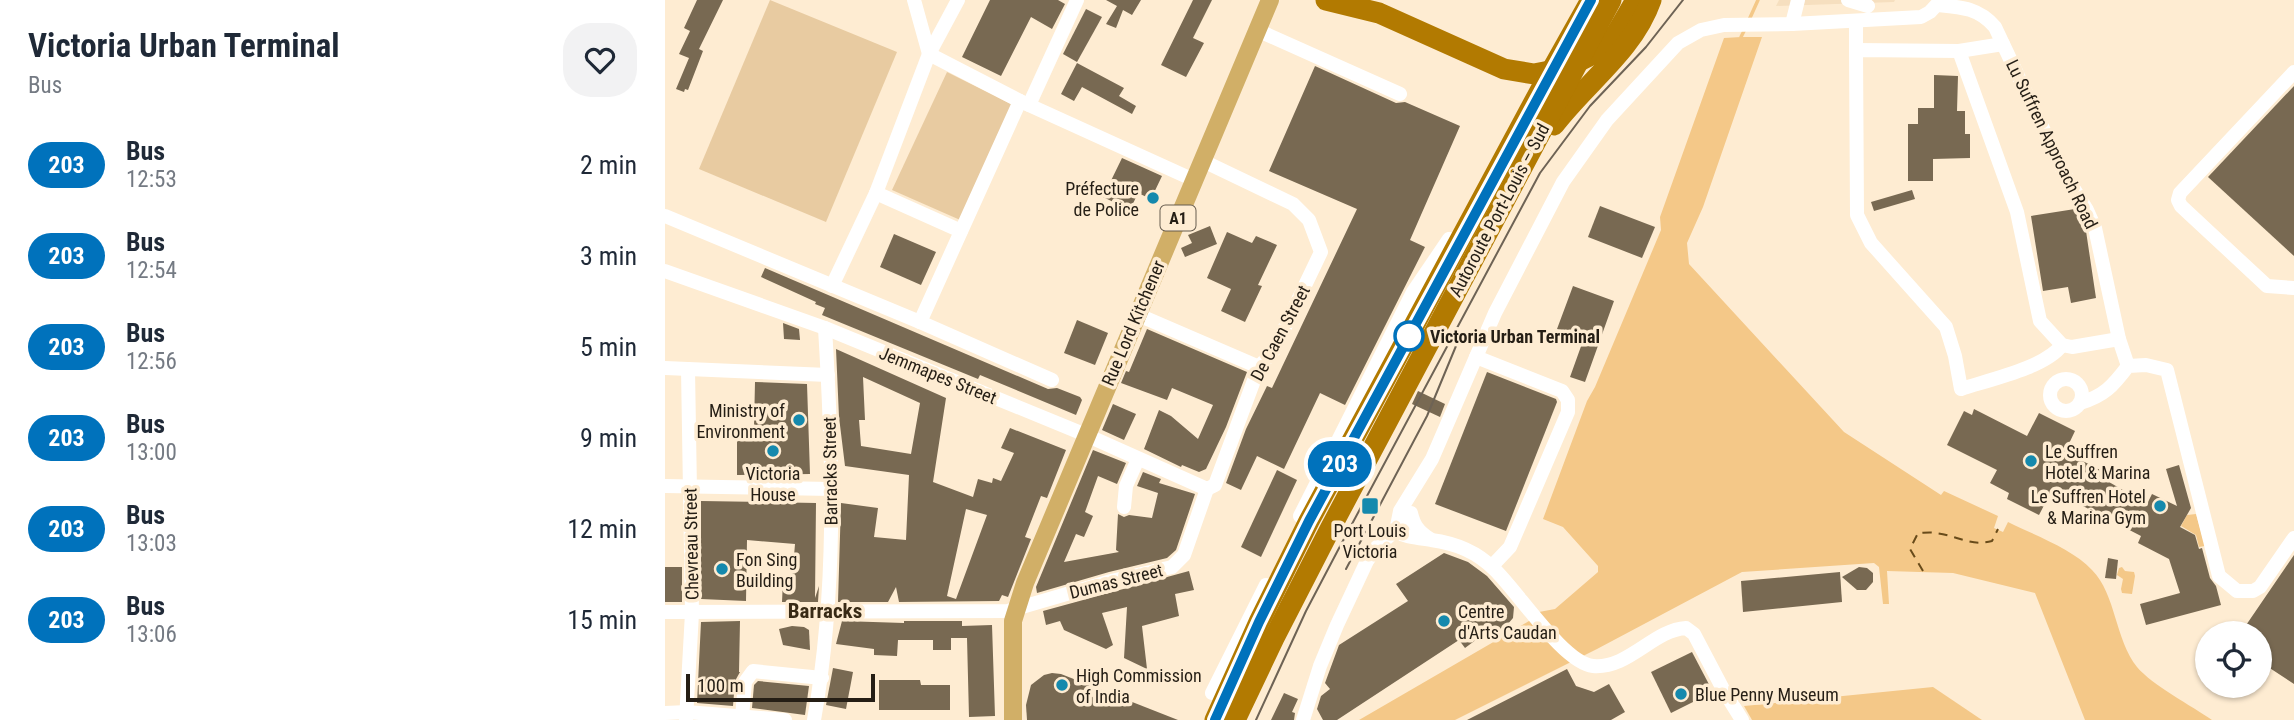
<!DOCTYPE html>
<html lang="en">
<head>
<meta charset="utf-8">
<style>
  body { margin:0; font-family:"Roboto Condensed",sans-serif; background:#f2f2f3; color:#1f2937; height:100vh; display:flex; flex-direction:column; font-size:26px; white-space:nowrap }
  * { box-sizing:border-box; margin:0 }
  p { font-size:23px; color:#747a83 }
  .icon { flex:none; width:38px; height:38px; fill:none; stroke:currentColor; stroke-width:2; stroke-linecap:round; stroke-linejoin:round }
  .map { position:relative; flex:1; overflow:hidden }
  .panel { display:flex; flex-direction:column; background:#fff; width:665px }
  .panel>* { flex:none }
  .badge { padding:0 14px; border-radius:23px; font-size:24px; line-height:46px }
  .buttons { position:absolute; left:1530px; top:621px; display:grid; gap:14px }
  .buttons a { display:grid; place-items:center; width:77px; height:77px; border-radius:50%; background:#fff; box-shadow:0 2px 5px #0004; font-size:35px }
  .scale { position:absolute; left:21px; bottom:18px; width:189px; box-sizing:border-box; padding-left:7px; border:4px solid #251e15; border-top:0; font-size:19px; line-height:24px; white-space:nowrap; color:#251e15; -webkit-text-stroke:5px #feecd2; paint-order:stroke }
  .map>.badge { position:absolute; translate:-50% -50%; box-shadow:0 0 0 4px #fff }
  .round { display:grid; place-items:center; flex:none; width:74px; height:74px; border-radius:28px; background:#f2f2f3 }
  .summary { display:flex; align-items:center; justify-content:space-between; height:119px; padding:0 28px }
  h1 { font-size:33px; font-weight:700; line-height:52px }
  ul { padding:0; list-style:none }
  li { display:flex; align-items:center; gap:21px; height:91px; padding:0 28px }
  li div { flex:1 }
  li b { display:block; font-size:26px }
  li em { font-style:normal }
  li .badge { min-width:77px; font-weight:700; text-align:center }
  main { display:flex; flex:1; min-height:0 }
  .map>svg:first-child { display:block }
  .built { fill:#f6dfbf }
  .green { fill:#e8cba1 }
  .water { fill:#f4c888 }
  .lines { fill:none; stroke-linecap:round; stroke-linejoin:round }
  .stream { stroke:#f4c888; stroke-width:3.5 }
  .ferry { stroke:#684b1a; stroke-width:2; stroke-dasharray:9 7; stroke-linecap:butt }
  .building { fill:#786952; fill-rule:evenodd }
  .minor { stroke:#fff; stroke-width:14 }
  .major { stroke:#d1af67; stroke-width:18 }
  .highway { stroke:#b27a01; stroke-width:21 }
  .tram { stroke:#6e6355; stroke-width:2 }
  .line-casing { stroke:#fff; stroke-width:16 }
  .line { stroke:#0072bc; stroke-width:10 }
  .poi-dot { fill:#1589ad; stroke:#feecd2; stroke-width:2.5 }
  .stop-dot { fill:#fff; stroke:#0072bc; stroke-width:3.5 }
  .labels { text-anchor:middle; dominant-baseline:central; stroke-width:7; stroke-linejoin:round; paint-order:stroke }
  .shield { fill:#feecd2; stroke:#665c4e; stroke-width:2 }
  .shield-label { font-size:16px; font-weight:bold; fill:#251e15 }
  .street-label { font-size:18px; fill:#251e15; stroke:#feecd2 }
  .poi-label { font-size:18px; fill:#251e15; stroke:#feecd2; text-anchor:start }
  .stop-label { font-size:18px; font-weight:bold; fill:#251e15; stroke:#feecd2; text-anchor:start }
  .quarter-label { font-size:21px; font-weight:bold; fill:#382a15; stroke:#feecd2 }
</style>
</head>
<body>
<main>
<section class="panel">
<div class="summary"><div><h1>Victoria Urban Terminal</h1><p>Bus</p></div><a class="round"><svg class="icon" aria-label="heart" viewBox="0 0 24 24"><path d="M12 20l-8-8c-3-5 5-10 8-4 3-6 11-1 8 4z"/></svg></a></div>
<ul>
<li><span class="badge" style="background:#0072bc;color:#fff">203</span><div><b>Bus</b><p>12:53</p></div><em>2 min</em></li>
<li><span class="badge" style="background:#0072bc;color:#fff">203</span><div><b>Bus</b><p>12:54</p></div><em>3 min</em></li>
<li><span class="badge" style="background:#0072bc;color:#fff">203</span><div><b>Bus</b><p>12:56</p></div><em>5 min</em></li>
<li><span class="badge" style="background:#0072bc;color:#fff">203</span><div><b>Bus</b><p>13:00</p></div><em>9 min</em></li>
<li><span class="badge" style="background:#0072bc;color:#fff">203</span><div><b>Bus</b><p>13:03</p></div><em>12 min</em></li>
<li><span class="badge" style="background:#0072bc;color:#fff">203</span><div><b>Bus</b><p>13:06</p></div><em>15 min</em></li>
</ul>
</section>
<div class="map">
<svg width="1629" height="720" viewBox="0 0 1629 720">
  <rect width="100%" height="100%" fill="#feecd2"/>
  <polygon class="built" points="1114,0 1230,0 1229,2 1111,6"/>
  <g class="green">
    <polygon points="105,0 232,52 161,222 34,169"/>
    <polygon points="282,72 358,110 302,223 227,190"/>
  </g>
  <g class="water">
    <path d="M1076,37H1097L1038,207L1022,243L1024,264L1179,432L1276,495L1279,491L1333,516L1329,528L1338,532L1343,522C1369,535 1408,549 1427,570C1451,594 1450,640 1472,667C1487,685 1527,706 1547,720H1420L1370,593L1288,573L1222,571L1224,604H1218L1214,567L1209,563L1077,572L932,649L790,720H694L825,644L864,621L874,612L890,609L933,572V566L898,527L878,519L922,401L930,387L996,230L995,217L1059,38Z"/>
    <polygon points="1531,514 1540,546 1534,547 1531,535 1516,526 1522,515"/>
    <polygon points="1457,567 1460,571 1469,572 1470,576 1467,594 1457,593 1456,589 1458,579 1452,575 1454,568"/>
    <polygon points="1268,687 1317,720 1087,720 1079,706"/>
  </g>
  <g class="lines">
    <g class="stream">
      <polyline points="1084,20 1093,0"/>
      <polyline points="1076,37 1081,27"/>
    </g>
    <path class="ferry" d="M1258,571L1245,549L1253,533C1258,533 1265,532 1270,533C1291,535 1306,547 1327,541L1333,529"/>
  </g>
  <g class="building">
    <polygon points="32,0 58,0 34,49 38,51 23,90 20,89 19,92 11,89 24,58 14,54 25,31 19,28"/>
    <polygon points="325,0 393,0 400,4 387,29 366,17 336,76 297,57"/>
    <polygon points="441,0 476,0 467,15 458,10 451,28 441,24 452,6"/>
    <polygon points="528,0 547,0 528,38 539,43 521,77 496,65"/>
    <polygon points="421,9 437,17 412,62 398,54"/>
    <polygon points="412,63 459,88 454,96 471,106 467,114 417,87 409,101 396,94"/>
    <polygon points="650,66 731,103 740,102 795,126 745,240 760,247 680,405 655,393 619,469 592,456 576,490 561,483 581,429 602,386 607,388 692,209 604,171"/>
    <polygon points="1269,75 1293,76 1292,111 1300,111 1300,134 1305,134 1305,158 1268,159 1268,181 1243,181 1243,124 1253,124 1253,108 1269,108"/>
    <polygon points="1629,86 1629,256 1543,177"/>
    <polygon points="457,158 497,176 486,199 473,193 465,210 438,197"/>
    <polygon points="1247,190 1250,199 1209,211 1206,202"/>
    <polygon points="935,206 990,227 977,258 923,237"/>
    <polygon points="1410,209 1421,231 1431,298 1406,303 1403,287 1378,291 1366,216"/>
    <polygon points="545,226 552,244 520,257 516,248 527,243 523,235"/>
    <polygon points="562,232 587,243 591,236 612,245 593,285 597,286 580,322 556,311 566,289 542,278"/>
    <polygon points="229,234 271,252 256,285 215,267"/>
    <polygon points="100,268 383,389 392,388 415,397 417,400 411,415 315,375 313,379 157,315 160,308 150,304 151,302 96,277"/>
    <polygon points="908,286 949,301 920,382 905,377 919,338 892,329"/>
    <polygon points="412,320 443,333 430,365 399,353"/>
    <polygon points="118,323 134,329 135,340 119,339"/>
    <polygon points="482,329 582,372 561,427 541,469 534,472 517,465 516,467 479,449 494,410 506,416 533,439 548,405 507,388 502,400 456,383 461,371 464,372"/>
    <path d="M171,349L281,398L268,482L308,497L313,479L327,483L328,478L336,481L349,453L336,448L345,428L401,450L382,498L376,496L360,537L366,539L343,597L337,595L334,601L234,602L231,587L223,602H173L176,503L213,508L209,537L241,540L244,475L180,466L174,417ZM198,377L255,403L246,454L196,446L194,420H200ZM301,509L322,515L291,599L282,596Z"/>
    <polygon points="822,372 891,399 892,402 841,531 770,504"/>
    <polygon points="90,382 142,384 145,474 72,475 72,428 89,427"/>
    <polygon points="753,391 780,404 775,417 747,404"/>
    <polygon points="448,404 471,414 459,440 437,430"/>
    <polygon points="1309,409 1362,436 1374,413 1410,431 1400,452 1447,476 1444,482 1482,504 1487,494 1512,506 1501,469 1514,465 1526,508 1515,527 1530,535 1534,549 1537,548 1545,578 1551,586 1556,605 1481,625 1475,604 1515,593 1504,559 1473,543 1476,536 1387,490 1374,515 1342,499 1344,493 1325,483 1332,470 1282,445 1299,411 1307,415"/>
    <polygon points="428,450 461,463 452,484 433,476 420,512 428,516 419,537 411,534 399,562 454,552 451,550 453,514 459,517 464,515 487,518 493,493 472,486 478,472 496,479 494,483 530,494 511,550 502,558 444,572 372,593 371,587"/>
    <polygon points="612,470 632,480 596,557 576,547"/>
    <polygon points="36,501 151,503 150,598 154,586 153,602 117,602 118,580 127,580 130,544 82,540 81,601 36,599"/>
    <polygon points="779,553 803,562 822,576 849,607 848,618 842,625 830,632 824,630 800,648 794,640 672,720 658,720 652,709 656,696 665,689 660,683 674,645 743,601 731,584"/>
    <polygon points="1629,555 1629,684 1594,661 1594,634 1575,634"/>
    <polygon points="1443,558 1453,560 1451,579 1440,578"/>
    <rect x="0" y="567" width="17" height="35"/>
    <polygon points="1194,567 1202,568 1208,573 1208,582 1201,590 1192,590 1177,577"/>
    <polygon points="524,571 529,590 510,594 514,616 477,626 482,669 459,658 462,607 437,613 448,645 441,649 399,630 395,621 381,625 378,611"/>
    <polygon points="1175,572 1177,602 1078,612 1076,581"/>
    <polygon points="75,621 74,672 75,672 70,681 68,706 32,703 36,622"/>
    <polygon points="177,621 239,623 239,621 297,621 297,626 327,625 330,716 304,717 302,638 286,638 286,650 268,650 268,640 233,640 232,656 209,655 209,649 171,644"/>
    <polygon points="127,626 139,627 144,630 145,650 118,645 114,629"/>
    <polygon points="1027,652 1048,692 1006,713 986,672"/>
    <polygon points="168,668 188,672 181,709 161,705"/>
    <polygon points="902,669 911,686 929,692 944,684 960,712 946,720 802,720"/>
    <polygon points="387,673 396,674 513,720 362,720 361,705 366,685 379,675"/>
    <polygon points="214,680 255,680 256,685 285,685 285,710 214,710"/>
    <polygon points="93,681 144,686 140,715 87,708 89,685"/>
    <polygon points="619,693 633,699 627,712 630,713 629,720 606,720"/>
  </g>
  <g class="lines">
    <g class="minor">
      <polyline points="249,0 264,54 355,101 529,180"/>
      <polyline points="1183,0 1203,6"/>
      <path d="M1273,5C1296,7 1314,8 1330,27L1399,173L1422,210L1430,228L1454,339L1463,366"/>
      <polyline points="1191,22 1191,50"/>
      <polyline points="1127,24 1133,0"/>
      <polyline points="592,30 735,94"/>
      <path d="M1338,44L1294,51L1191,50L1192,215L1206,243L1281,327L1290,356L1296,389C1323,380 1380,368 1397,345"/>
      <polyline points="1294,51 1352,212 1375,321 1397,345 1407,347 1454,339"/>
      <polyline points="1629,72 1515,193 1513,200 1516,206 1602,286 1629,288"/>
      <polyline points="364,105 412,0"/>
      <polyline points="536,160 628,204 644,220 656,252 609,350 594,367 550,485 542,489"/>
      <polyline points="211,193 296,231"/>
      <polyline points="0,216 255,322 387,380"/>
      <polyline points="0,271 160,328 421,435 542,489"/>
      <polyline points="167,286 211,193 264,54 293,0"/>
      <polyline points="471,314 594,367"/>
      <polyline points="255,322 355,101"/>
      <polyline points="811,357 897,391 903,400 903,412 845,547 827,566"/>
      <polyline points="0,368 163,375"/>
      <circle cx="1401" cy="395" r="16"/>
      <path d="M1415,403C1439,396 1448,386 1463,366L1481,365L1502,370L1554,576L1572,591H1588L1595,587L1629,538"/>
      <polyline points="0,486 167,489"/>
      <polyline points="459,507 461,486 473,459"/>
      <path d="M746,513C749,526 754,532 765,539"/>
      <polyline points="635,516 748,292 784,239"/>
      <polyline points="731,531 735,511 767,459 830,313 898,182 942,120 1013,43 1036,30 1059,25 1127,24 1256,17 1265,12 1276,0"/>
      <path d="M731,531C744,539 752,537 766,540C790,543 812,552 829,569C852,590 898,663 928,666C964,669 988,630 1021,628L1029,634L1059,691L1077,720"/>
      <polyline points="0,612 343,611 446,581 507,567 519,555 542,489"/>
      <polyline points="547,693 601,585"/>
      <polyline points="0,713 22,712 120,720"/>
      <polyline points="77,717 80,682 88,671 157,678"/>
      <polyline points="21,720 27,613 23,369"/>
      <path d="M149,720C172,591 168,458 160,328"/>
      <polyline points="638,720 655,666 672,625 702,561 711,548 737,524"/>
    </g>
    <polyline class="major" points="348,720 348,621 360,583 605,0"/>
    <g class="highway">
      <polyline points="661,0 714,13 839,69 869,74 900,68 928,54 951,34 971,0"/>
      <path d="M889,125C921,83 968,51 986,0"/>
      <polyline points="550,720 594,622 644,521 875,91 926,0"/>
      <polyline points="570,720 609,638 664,531 946,0"/>
    </g>
    <g class="tram">
      <polyline points="681,569 762,416 791,346"/>
      <polyline points="591,720 641,611 672,552 875,173 925,106 981,47 1018,0"/>
    </g>
  </g>
  <g class="lines">
    <g class="line-casing">
      <polyline id="line" points="550,720 594,622 644,521 926,0"/>
    </g>
    <use href="#line" class="line"/>
  </g>
  <g class="poi-dot">
    <circle cx="488" cy="198" r="7"/>
    <circle cx="134" cy="420" r="7"/>
    <circle cx="108" cy="451" r="7"/>
    <circle cx="1366" cy="461" r="7"/>
    <rect x="696" y="497" width="18" height="18" rx="3.5"/>
    <circle cx="1495" cy="506" r="7"/>
    <circle cx="57" cy="569" r="7"/>
    <circle cx="779" cy="621" r="7"/>
    <circle cx="397" cy="685" r="7"/>
    <circle cx="1016" cy="694" r="7"/>
  </g>
  <circle class="stop-dot" cx="744" cy="336" r="14"/>
  <g class="labels">
    <rect class="shield" x="495.5" y="205.5" width="35" height="25" rx="5"/>
    <g class="shield-label">
      <text x="513" y="218">A1</text>
    </g>
    <g class="street-label">
      <text transform="translate(1387 144) rotate(64)">Lu Suffren Approach Road</text>
      <text transform="translate(834 210) rotate(-62)">Autoroute Port-Louis – Sud</text>
      <text transform="translate(468 323) rotate(-67)">Rue Lord Kitchener</text>
      <text transform="translate(615 333) rotate(-62)">De Caen Street</text>
      <text transform="translate(273 375) rotate(22)">Jemmapes Street</text>
      <text transform="translate(165 471) rotate(-91)">Barracks Street</text>
      <text transform="translate(26 544) rotate(-91)">Chevreau Street</text>
      <text transform="translate(451 581) rotate(-14)">Dumas Street</text>
    </g>
    <g class="poi-label">
      <text x="474" y="188" text-anchor="end">Préfecture<tspan x="474" dy="21">de Police</tspan></text>
      <text x="120" y="410" text-anchor="end">Ministry of<tspan x="120" dy="21">Environment</tspan></text>
      <text x="1380" y="451">Le Suffren<tspan x="1380" dy="21">Hotel &amp; Marina</tspan></text>
      <text x="108" y="473" text-anchor="middle">Victoria<tspan x="108" dy="21">House</tspan></text>
      <text x="1481" y="496" text-anchor="end">Le Suffren Hotel<tspan x="1481" dy="21">&amp; Marina Gym</tspan></text>
      <text x="705" y="530" text-anchor="middle">Port Louis<tspan x="705" dy="21">Victoria</tspan></text>
      <text x="71" y="559">Fon Sing<tspan x="71" dy="21">Building</tspan></text>
      <text x="793" y="611">Centre<tspan x="793" dy="21">d'Arts Caudan</tspan></text>
      <text x="411" y="675">High Commission<tspan x="411" dy="21">of India</tspan></text>
      <text x="1030" y="694">Blue Penny Museum</text>
    </g>
    <g class="stop-label">
      <text x="765" y="336">Victoria Urban Terminal</text>
    </g>
    <g class="quarter-label">
      <text x="160" y="611">Barracks</text>
    </g>
  </g>
</svg>
<div class="buttons">
<a><svg class="icon" aria-label="locate" viewBox="0 0 24 24"><circle cx="12" cy="12" r="6"/><path d="M12 2v4M12 18v4M2 12h4M18 12h4"/></svg></a>
</div>
<div class="scale">100 m</div>
<b class="badge" style="left:675px;top:464px;background:#0072bc;color:#fff">203</b>
</div>
</main>
</body>
</html>
